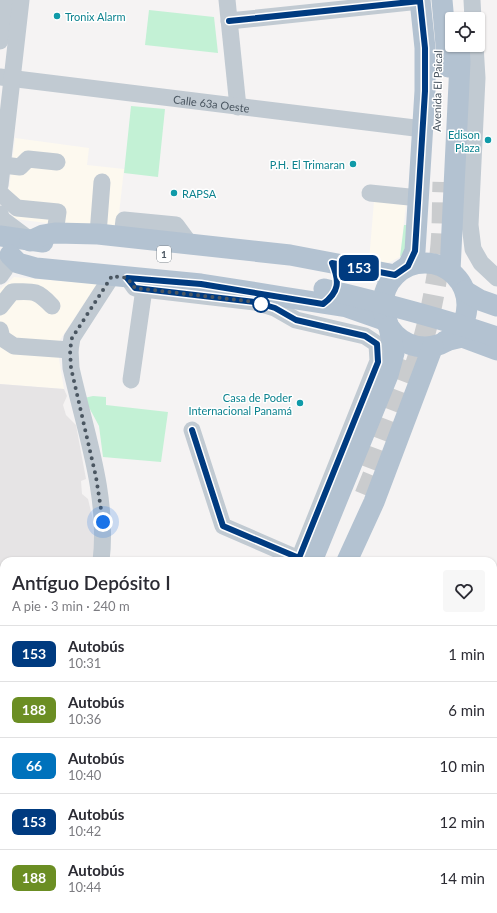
<!DOCTYPE html>
<html lang="es">
<head>
<meta charset="utf-8">
<style>
  body { margin:0; font-family:Lato,sans-serif; background:#f7f7f7; color:#2b2b33; height:100vh; display:flex; flex-direction:column; font-size:15px; white-space:nowrap }
  * { box-sizing:border-box; margin:0 }
  p { font-size:13px; color:#7c7c81 }
  .icon { flex:none; width:22px; height:22px; fill:none; stroke:currentColor; stroke-width:2; stroke-linecap:round; stroke-linejoin:round }
  .map { position:relative; flex:1; overflow:hidden }
  .side { position:absolute; left:0px; top:557px; width:497px; height:356px; display:flex; flex-direction:column; background:#fff; border-radius:12px 12px 0 0; box-shadow:0 1px 3px #0004 }
  .side>* { flex:none }
  .badge { padding:0 8px; border-radius:6px; font-size:14px; line-height:26px }
  .buttons { position:absolute; left:445px; top:12px; display:grid; gap:8px }
  .buttons a { display:grid; place-items:center; width:40px; height:40px; border-radius:4px; background:#fff; box-shadow:0 1px 3px #0004; font-size:20px }
  .you { position:absolute; width:20px; height:20px; margin:-10px; border:3px solid #fff; border-radius:50%; background:#1a73e8; box-shadow:0 0 0 6px #1a73e833 }
  .map>.badge { position:absolute; translate:-50% -50%; box-shadow:0 0 0 2px #fff }
  .round { display:grid; place-items:center; flex:none; width:42px; height:42px; border-radius:4px; background:#f7f7f7 }
  .summary { display:flex; align-items:center; justify-content:space-between; height:68px; padding:0 12px }
  h1 { font-size:19px; font-weight:600; line-height:30px }
  ul { padding:0; list-style:none }
  li { display:flex; align-items:center; gap:12px; height:56px; padding:0 12px; border-top:1px solid #e1e1e2 }
  li div { flex:1 }
  li b { display:block; font-size:15px }
  li em { font-style:normal }
  li .badge { min-width:44px; font-weight:700; text-align:center }
  .map>svg:first-child { display:block }
  .commercial { fill:#fdf9ef }
  .education { fill:#e6e4e5 }
  .green { fill:#c3f1d5 }
  .lines { fill:none; stroke-linecap:round; stroke-linejoin:round }
  .major-tunnel { stroke:#caccce; stroke-width:21; stroke-dasharray:21 10; stroke-linecap:butt }
  .minor { stroke:#c1cad2; stroke-width:17 }
  .major { stroke:#b3c2d1; stroke-width:21 }
  .major-bridge { stroke:#b3c2d1; stroke-width:21 }
  .line-casing { stroke:#fff; stroke-width:9 }
  .line { stroke:#003b80; stroke-width:6 }
  .walk { stroke:#4a5661; stroke-width:4; stroke-dasharray:0 7.2 }
  .culture-dot { fill:#0f9aa8; stroke:#fff; stroke-width:1.5 }
  .stop-dot { fill:#fff; stroke:#003b80; stroke-width:2 }
  .labels { text-anchor:middle; dominant-baseline:central; stroke-width:3; stroke-linejoin:round; paint-order:stroke }
  .shield { fill:#fff; stroke:#808990; stroke-width:1 }
  .shield-label { font-size:10px; font-weight:bold; fill:#4a5661 }
  .culture-label { font-size:11px; fill:#0d838f; stroke:#fff; text-anchor:end }
  .street-label { font-size:11px; fill:#4a5661; stroke:#fff }
</style>
</head>
<body>
<div class="map">
<svg width="497" height="913" viewBox="0 0 497 913">
  <rect width="100%" height="100%" fill="#f5f3f3"/>
  <g class="commercial">
    <polygon points="15,138 89,148 87,165 124,169 117,232 15,219 7,206"/>
    <polygon points="374,201 406,205 400,257 390,262 383,264 369,261"/>
    <polygon points="14,277 97,284 60,340 59,359 64,389 0,384 0,289"/>
  </g>
  <g class="education">
    <polygon points="0,384 64,389 67,396 63,405 66,415 76,425 86,479 81,481 82,494 88,499 94,524 95,561 4,561 4,865 0,865"/>
    <polygon points="497,876 497,913 452,913 457,909 493,909 493,880"/>
  </g>
  <g class="green">
    <polygon points="149,10 214,17 218,53 145,45"/>
    <polygon points="131,106 165,109 158,177 124,173"/>
    <polygon points="404,225 409,225 406,250 400,257"/>
    <polygon points="93,396 106,397 106,405 168,412 161,462 103,457 99,426 84,398"/>
    <polygon points="0,817 4,818 4,835 0,835"/>
  </g>
  <g class="lines">
    <g class="major-tunnel">
      <path d="M412,375C425,339 434,300 439,262C443,236 442,208 443,182"/>
      <polyline points="366,467 409,354"/>
      <polyline points="365,495 382,453"/>
    </g>
    <g class="minor">
      <polyline points="227,0 238,107"/>
      <polyline points="472,0 473,19"/>
      <polyline points="229,21 420,1"/>
      <polyline points="0,41 5,0"/>
      <polyline points="475,45 477,78 470,225 473,249 481,263 497,278"/>
      <path id="s1" d="M0,77L423,129"/>
      <polyline points="3,165 20,167 28,159 57,162"/>
      <polyline points="0,185 21,0"/>
      <polyline points="0,193 17,208 58,212 55,233"/>
      <polyline points="370,193 419,198"/>
      <polyline points="0,214 2,219 30,240"/>
      <polyline points="98,234 102,182"/>
      <polyline points="122,237 124,220 176,225 190,244"/>
      <polyline points="0,276 5,269 10,255"/>
      <polyline points="130,281 135,288 255,302 275,308 296,320 365,336 377,344 378,361 299,559 305,561"/>
      <path d="M0,307L12,292C34,291 37,290 52,306"/>
      <polyline points="0,330 2,338 14,346 70,350"/>
      <polyline points="131,380 144,289"/>
      <polyline points="192,430 223,526 299,559"/>
      <path d="M101,561C109,496 85,431 71,368L70,350L72,338L112,276"/>
      <polyline points="0,773 4,773"/>
      <polyline points="493,800 497,797"/>
      <polyline points="75,909 76,913"/>
      <polyline points="374,913 374,909"/>
    </g>
    <g class="major">
      <polyline points="442,0 448,67"/>
      <polyline points="0,236 43,242"/>
      <polyline points="30,241 43,235 55,233 98,234 290,255 395,275"/>
      <polyline points="10,255 18,263 36,268 201,284 283,297 347,307 387,321"/>
      <circle cx="425" cy="305" r="42"/>
      <polyline points="408,266 415,251 425,91 425,48 420,0"/>
      <polyline points="450,271 460,62 459,45"/>
      <polyline points="465,291 480,300 497,306"/>
      <polyline points="445,341 462,337 497,350"/>
      <polyline points="312,561 388,375 394,353 389,327"/>
      <polyline points="347,561 374,502 433,346"/>
      <polyline points="238,913 239,909"/>
    </g>
    <path class="major-bridge" d="M324,289C383,303 440,318 497,337"/>
  </g>
  <g class="lines">
    <g class="line-casing">
      <path id="line" d="M192,430L223,526L299,558L378,362L377,344L365,336L296,320L275,308L255,302L135,288L127,278L201,284L323,304C339,292 340,282 332,263L395,275L408,266L415,251L425,91V48L420,1L229,21"/>
    </g>
    <use href="#line" class="line"/>
    <polyline class="walk" points="103,522 96,477 71,368 70,350 72,338 112,276 127,278 135,288 255,302 265,305 261,304"/>
  </g>
  <g class="culture-dot">
    <circle cx="57" cy="16" r="4"/>
    <circle cx="488" cy="140" r="4"/>
    <circle cx="353" cy="164" r="4"/>
    <circle cx="174" cy="193" r="4"/>
    <circle cx="300" cy="403" r="4"/>
  </g>
  <circle class="stop-dot" cx="261" cy="304" r="8"/>
  <g class="labels">
    <rect class="shield" x="157" y="246" width="14" height="16" rx="3"/>
    <g class="shield-label">
      <text x="164" y="254">1</text>
    </g>
    <g class="culture-label">
      <text x="65" y="16" text-anchor="start">Tronix Alarm</text>
      <text x="480" y="134">Edison<tspan x="480" dy="13">Plaza</tspan></text>
      <text x="345" y="164">P.H. El Trimaran</text>
      <text x="182" y="193" text-anchor="start">RAPSA</text>
      <text x="292" y="397">Casa de Poder<tspan x="292" dy="13">Internacional Panamá</tspan></text>
    </g>
    <g class="street-label">
      <text transform="translate(437 91) rotate(-89)">Avenida El Paical</text>
      <text stroke="none"><textPath href="#s1" startOffset="213">Calle 63a Oeste</textPath></text>
    </g>
  </g>
</svg>
<div class="buttons">
<a><svg class="icon" aria-label="locate" viewBox="0 0 24 24"><circle cx="12" cy="12" r="6"/><path d="M12 2v4M12 18v4M2 12h4M18 12h4"/></svg></a>
</div>
<div class="you" style="left:103px;top:522px"></div>
<b class="badge" style="left:359px;top:268px;background:#003b80;color:#fff">153</b>
<section class="side">
<div class="summary"><div><h1>Antíguo Depósito I</h1><p>A pie · 3 min · 240 m</p></div><a class="round"><svg class="icon" aria-label="heart" viewBox="0 0 24 24"><path d="M12 20l-8-8c-3-5 5-10 8-4 3-6 11-1 8 4z"/></svg></a></div>
<ul>
<li><span class="badge" style="background:#003b80;color:#fff">153</span><div><b>Autobús</b><p>10:31</p></div><em>1 min</em></li>
<li><span class="badge" style="background:#6b8e23;color:#fff">188</span><div><b>Autobús</b><p>10:36</p></div><em>6 min</em></li>
<li><span class="badge" style="background:#0072bc;color:#fff">66</span><div><b>Autobús</b><p>10:40</p></div><em>10 min</em></li>
<li><span class="badge" style="background:#003b80;color:#fff">153</span><div><b>Autobús</b><p>10:42</p></div><em>12 min</em></li>
<li><span class="badge" style="background:#6b8e23;color:#fff">188</span><div><b>Autobús</b><p>10:44</p></div><em>14 min</em></li>
</ul>
</section>
</div>
</body>
</html>
